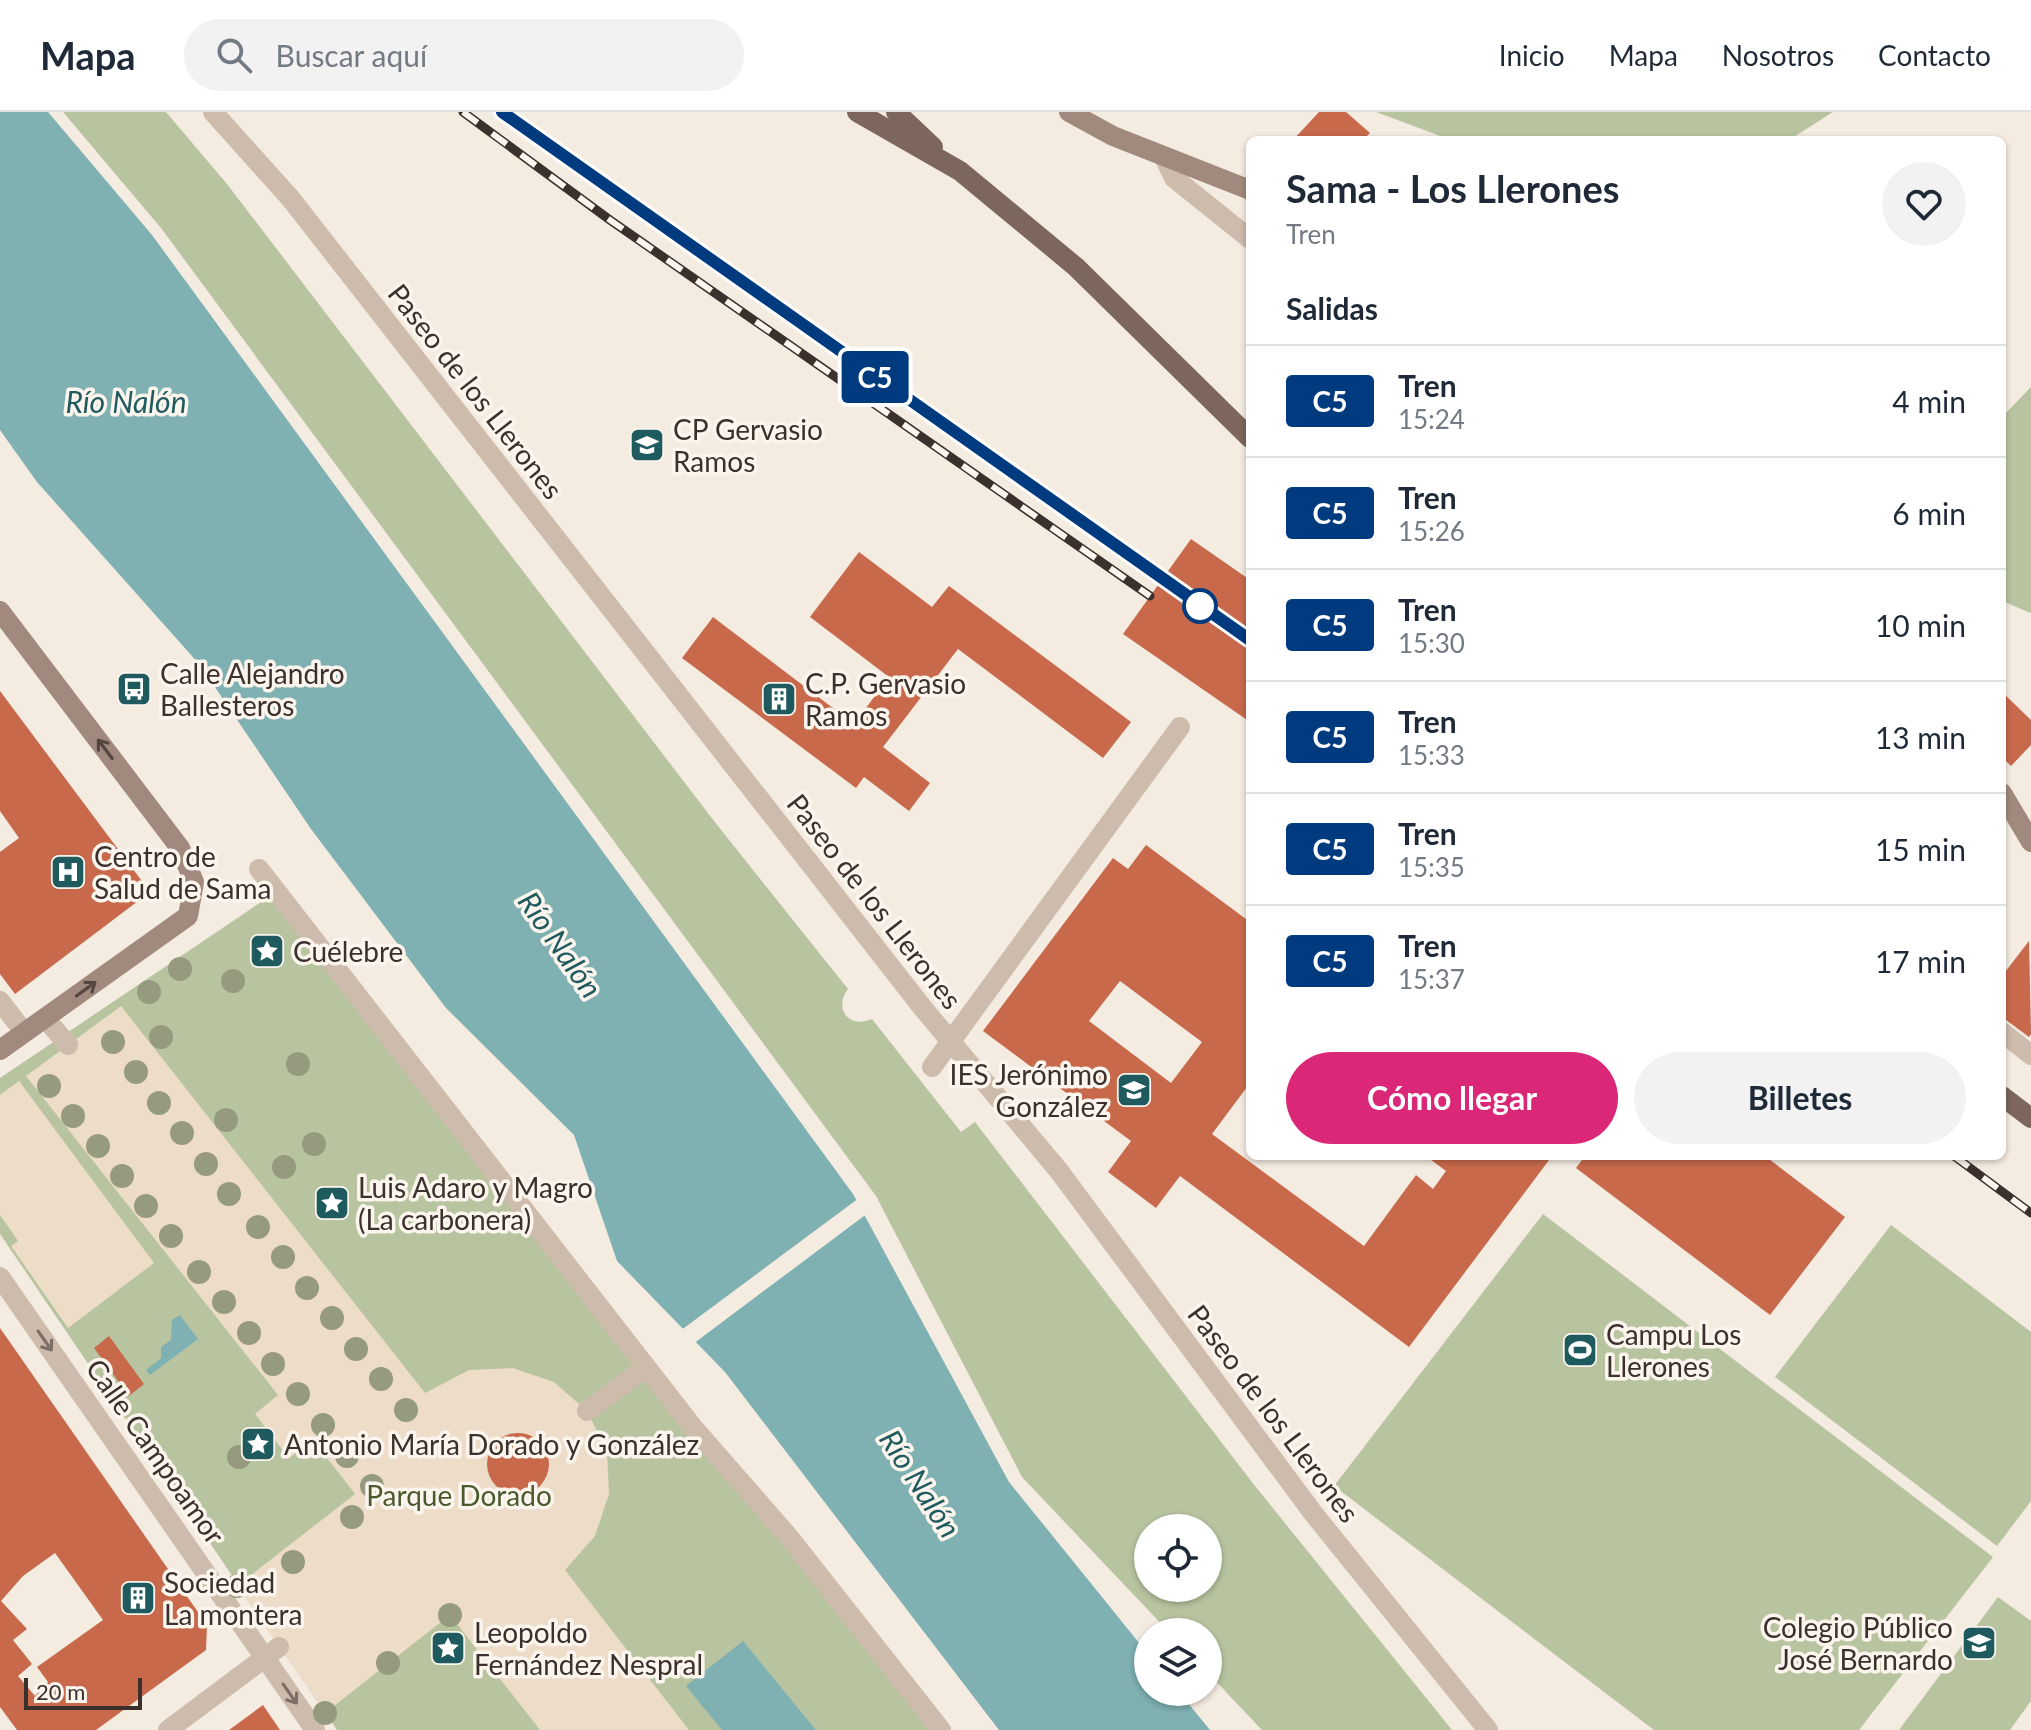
<!DOCTYPE html>
<html lang="es">
<head>
<meta charset="utf-8">
<style>
  body { margin:0; font-family:Lato,sans-serif; background:#f2f2f3; color:#1f2937; height:100vh; display:flex; flex-direction:column; font-size:30px; white-space:nowrap }
  * { box-sizing:border-box; margin:0 }
  p { font-size:26px; color:#747a83 }
  .icon { flex:none; width:44px; height:44px; fill:none; stroke:currentColor; stroke-width:2; stroke-linecap:round; stroke-linejoin:round }
  .map { position:relative; flex:1; overflow:hidden }
  .sheet { position:absolute; left:1246px; top:24px; width:760px; height:1024px; display:flex; flex-direction:column; background:#fff; border-radius:12px; box-shadow:0 2px 6px #0004 }
  .sheet>* { flex:none }
  .badge { padding:0 16px; border-radius:6px; font-size:28px; line-height:52px }
  .controls { position:absolute; left:1134px; top:1402px; display:grid; gap:16px }
  .controls a { display:grid; place-items:center; width:88px; height:88px; border-radius:50%; background:#fff; box-shadow:0 2px 6px #0004; font-size:40px }
  .scale { position:absolute; left:24px; bottom:20px; width:118px; box-sizing:border-box; padding-left:8px; border:4px solid #3b302b; border-top:0; font-size:22px; line-height:28px; white-space:nowrap; color:#3b302b; -webkit-text-stroke:6px #fbf5ee; paint-order:stroke }
  .map>.badge { position:absolute; translate:-50% -50%; box-shadow:0 0 0 4px #fff }
  h2 { padding:0 40px; font-size:30px; line-height:72px }
  .round { display:grid; place-items:center; flex:none; width:84px; height:84px; border-radius:42px; background:#f2f2f3 }
  .overview { display:flex; align-items:center; justify-content:space-between; height:136px; padding:0 40px }
  h1 { font-size:38px; font-weight:700; line-height:60px }
  .cta { display:flex; gap:16px; margin-top:auto; padding:16px 40px }
  .cta a { flex:1; height:92px; border-radius:48px; background:#db2777; color:#fff; font-size:32px; font-weight:700; line-height:92px; text-align:center }
  .cta a+a { background:#f2f2f3; color:#1f2937 }
  ul { padding:0; list-style:none }
  li { display:flex; align-items:center; gap:24px; height:112px; padding:0 40px; border-top:2px solid #e0e1e3 }
  li div { flex:1 }
  li b { display:block; font-size:30px }
  li em { font-style:normal }
  li .badge { min-width:88px; font-weight:700; text-align:center }
  header { display:flex; align-items:center; gap:48px; box-sizing:border-box; height:112px; padding:0 40px; background:#fff; border-bottom:2px solid #e0e1e3 }
  header strong { font-size:38px }
  nav { display:flex; gap:44px; margin-inline-start:auto; font-size:28px }
  .search { width:560px; height:72px; background:#f2f2f3; display:flex; align-items:center; gap:20px; box-sizing:border-box; padding:0 28px; border-radius:44px; color:#747a83; font-size:30px }
  .map>svg:first-child { display:block }
  .green { fill:#b8c4a0; fill-rule:evenodd }
  .plaza { fill:#ecdcc8; fill-rule:evenodd }
  .water { fill:#7fb0b2 }
  .pier { fill:#f4ebe1 }
  .building { fill:#c8694b; fill-rule:evenodd }
  .lines { fill:none; stroke-linecap:round; stroke-linejoin:round }
  .lane { stroke:#cdbbac; stroke-width:20 }
  .street { stroke:#cdbbac; stroke-width:20 }
  .secondary { stroke:#a18a7d; stroke-width:20 }
  .primary { stroke:#7d675c; stroke-width:20 }
  .rail-casing { stroke:#3b302b; stroke-width:9 }
  .rail { stroke:#fbf5ee; stroke-width:6; stroke-dasharray:18; stroke-linecap:butt }
  .tree { fill:#969b7f }
  .oneway { stroke:#544640 }
  .oneway2 { stroke:#7d6f65 }
  .line-casing { stroke:#fff; stroke-width:18 }
  .line { stroke:#003b80; stroke-width:12 }
  .stop-dot { fill:#fff; stroke:#003b80; stroke-width:4 }
  .labels { text-anchor:middle; dominant-baseline:central; stroke-width:7; stroke-linejoin:round; paint-order:stroke }
  .street-label { font-size:28px; fill:#3b302b; stroke:#fbf5ee }
  .poi-label { font-size:28px; fill:#3b302b; stroke:#fbf5ee; text-anchor:start }
  .park-label { font-size:28px; fill:#4a5a2e; stroke:#fbf5ee }
  .water-label { font-size:30px; font-style:italic; fill:#1f5a5e; stroke:#fbf5ee }
</style>
</head>
<body>
<header>
<strong>Mapa</strong>
<div class="search"><svg class="icon" aria-label="search" viewBox="0 0 24 24"><circle cx="10" cy="10" r="6"/><path d="M15 15l6 6"/></svg>Buscar aquí</div>
<nav><a>Inicio</a><a>Mapa</a><a>Nosotros</a><a>Contacto</a></nav>
</header>
<div class="map">
<svg width="2031" height="1618" viewBox="0 0 2031 1618">
  <rect width="100%" height="100%" fill="#f4ebe1"/>
  <g class="green">
    <path d="M63,0H166L227,72L714,709L848,877C833,897 849,917 872,907L961,1020L975,1010L1255,1374L1452,1618H1262L1208,1561V1520H1169L1022,1365L876,1084L161,116ZM1208,1416V1476H1148V1416Z"/>
    <polygon points="1376,0 1833,0 1789,28 1451,28"/>
    <polygon points="2031,275 2031,501 2002,489 2002,305"/>
    <polygon points="276,780 947,1618 337,1618 0,1122 0,966"/>
    <polygon points="1543,1102 1993,1445 1859,1618 1654,1618 1334,1374"/>
    <polygon points="1891,1113 2031,1220 2031,1389 1997,1434 1775,1265"/>
    <polygon points="1998,1485 2031,1509 2031,1589 2010,1618 1899,1618"/>
  </g>
  <g class="plaza">
    <path d="M121,894L425,1281L469,1258L513,1256L554,1270L587,1299L607,1339L609,1382L595,1424L565,1458L689,1618H540L450,1503L325,1601L237,1474L355,1382L313,1328L289,1346L255,1302L278,1283L26,964ZM511,1321L534,1325L543,1334L548,1345L544,1368L525,1382H513L501,1378L493,1370L488,1359L492,1335Z"/>
    <polygon points="19,969 154,1151 68,1216 11,1134 18,1129 0,1103 0,983"/>
  </g>
  <g class="water">
    <polygon points="0,0 48,0 152,123 853,1082 1009,1370 1148,1542 1148,1580 1179,1580 1210,1618 999,1618 725,1260 617,1149 574,1023 446,896 311,717 200,553 37,370 0,318"/>
    <polygon points="180,1203 198,1227 150,1263 146,1258 161,1246 161,1235 171,1228 172,1208"/>
    <polygon points="743,1529 816,1618 722,1618 686,1574"/>
  </g>
  <polygon class="pier" points="859,1086 868,1101 693,1232 680,1219"/>
  <g class="building">
    <polygon points="1319,0 1346,0 1370,21 1363,28 1293,28"/>
    <polygon points="1191,427 1250,468 1250,610 1123,522"/>
    <polygon points="859,440 932,495 949,474 1131,610 1103,646 958,537 883,635 930,671 909,699 864,665 856,676 682,546 713,505 854,612 889,565 810,505"/>
    <polygon points="0,579 150,780 15,882 0,862 0,740 19,726 0,699"/>
    <polygon points="2002,580 2031,608 2031,633 2011,654 2002,645"/>
    <path d="M1146,733L1250,810V971L1212,1022L1364,1134L1416,1063L1433,1077L1446,1059L1426,1044L1524,1046L1552,1044L1409,1235L1180,1064L1156,1096L1108,1060L1131,1029L983,919L1113,746L1128,757ZM1120,869L1202,930L1171,971L1089,909Z"/>
    <polygon points="2029,829 2031,922 2029,925 2002,905 2002,864"/>
    <polygon points="1585,1044 1765,1044 1845,1105 1770,1203 1576,1056"/>
    <path d="M0,1216L207,1513L206,1538L96,1618H17L0,1595ZM55,1441L103,1508L37,1555L48,1570L35,1584L18,1564L32,1552L13,1528L27,1517L1,1489L23,1464Z"/>
    <polygon points="109,1224 144,1272 129,1284 94,1236"/>
    <circle cx="518" cy="1352" r="31"/>
    <polygon points="263,1593 280,1618 229,1618"/>
  </g>
  <g class="lines">
    <polyline class="lane" points="932,955 1180,615"/>
    <g class="street">
      <polyline points="213,0 291,87 922,895 1059,1059 1313,1401 1488,1618"/>
      <polyline points="1164,45 1174,66 1250,127"/>
      <polyline points="259,757 692,1314 788,1424 941,1618"/>
      <polyline points="0,889 24,920"/>
      <polyline points="45,906 68,933"/>
      <polyline points="2002,920 2031,943"/>
      <polyline points="0,1165 315,1618"/>
      <polyline points="587,1299 646,1255"/>
      <polyline points="168,1618 279,1535"/>
    </g>
    <g class="secondary">
      <polyline points="1069,0 1113,24 1250,78"/>
      <polyline points="0,499 180,736 194,770 188,804 0,938"/>
      <polyline points="2002,681 2031,730"/>
    </g>
    <g class="primary">
      <polyline points="857,0 960,59 1076,155 1250,326"/>
      <polyline points="896,0 933,35"/>
      <polyline points="2002,984 2031,1006"/>
    </g>
    <g class="rail-casing">
      <g id="rail">
        <polyline points="463,0 610,108 1150,484"/>
        <polyline points="502,0 1163,467"/>
        <polyline points="1954,1044 2031,1101"/>
      </g>
    </g>
    <use href="#rail" class="rail"/>
  </g>
  <g class="tree">
    <circle cx="180" cy="857" r="12"/>
    <circle cx="233" cy="869" r="12"/>
    <circle cx="149" cy="880" r="12"/>
    <circle cx="161" cy="925" r="12"/>
    <circle cx="113" cy="930" r="12"/>
    <circle cx="298" cy="952" r="12"/>
    <circle cx="136" cy="960" r="12"/>
    <circle cx="49" cy="974" r="12"/>
    <circle cx="159" cy="991" r="12"/>
    <circle cx="73" cy="1004" r="12"/>
    <circle cx="226" cy="1008" r="12"/>
    <circle cx="182" cy="1021" r="12"/>
    <circle cx="314" cy="1032" r="12"/>
    <circle cx="98" cy="1034" r="12"/>
    <circle cx="206" cy="1052" r="12"/>
    <circle cx="284" cy="1055" r="12"/>
    <circle cx="122" cy="1064" r="12"/>
    <circle cx="229" cy="1082" r="12"/>
    <circle cx="146" cy="1094" r="12"/>
    <circle cx="258" cy="1115" r="12"/>
    <circle cx="171" cy="1124" r="12"/>
    <circle cx="283" cy="1145" r="12"/>
    <circle cx="199" cy="1160" r="12"/>
    <circle cx="307" cy="1176" r="12"/>
    <circle cx="224" cy="1190" r="12"/>
    <circle cx="332" cy="1206" r="12"/>
    <circle cx="249" cy="1221" r="12"/>
    <circle cx="356" cy="1237" r="12"/>
    <circle cx="273" cy="1252" r="12"/>
    <circle cx="381" cy="1267" r="12"/>
    <circle cx="298" cy="1282" r="12"/>
    <circle cx="406" cy="1298" r="12"/>
    <circle cx="323" cy="1313" r="12"/>
    <circle cx="347" cy="1344" r="12"/>
    <circle cx="239" cy="1345" r="12"/>
    <circle cx="372" cy="1374" r="12"/>
    <circle cx="352" cy="1405" r="12"/>
    <circle cx="293" cy="1450" r="12"/>
    <circle cx="237" cy="1474" r="12"/>
    <circle cx="450" cy="1503" r="12"/>
    <circle cx="388" cy="1551" r="12"/>
    <circle cx="325" cy="1601" r="12"/>
  </g>
  <defs><path id="oneway-shaft" d="M-6 0H5M1.5-3L5.5 0L1.5 3" fill="none" stroke-width="1.6" stroke-linecap="round" stroke-linejoin="round" transform="scale(2)"/></defs>
  <g class="oneway">
    <use href="#oneway-shaft" transform="translate(105 637) rotate(-127)"/>
    <use href="#oneway-shaft" transform="translate(86 877) rotate(-36)"/>
  </g>
  <g class="oneway2">
    <use href="#oneway-shaft" transform="translate(45 1229) rotate(55)"/>
    <use href="#oneway-shaft" transform="translate(290 1582) rotate(55)"/>
  </g>
  <g class="lines">
    <g class="line-casing">
      <polyline id="line" points="502,0 1250,528"/>
    </g>
    <use href="#line" class="line"/>
  </g>
  <defs>
    <g id="school-square" transform="scale(1.8)"><rect x="-9" y="-9" width="18" height="18" rx="4" fill="#1f5a5e" stroke="#fbf5ee"/><path d="M0-5L7-2L0 1L-7-2ZM-4 1L0 2.5L4 1V4Q0 6-4 4Z" fill="#fff"/></g>
    <g id="bus-square" transform="scale(1.8)"><rect x="-9" y="-9" width="18" height="18" rx="4" fill="#1f5a5e" stroke="#fbf5ee"/><path d="M-5-6H5V4H4V6H2V4H-2V6H-4V4H-5ZM-3.5-4V0h7V-4ZM-3.5 1.2v1.5H-2V1.2ZM2 1.2v1.5H3.5V1.2Z" fill="#fff"/></g>
    <g id="building-square" transform="scale(1.8)"><rect x="-9" y="-9" width="18" height="18" rx="4" fill="#1f5a5e" stroke="#fbf5ee"/><path d="M-4-6H4V6H1V3H-1V6H-4ZM-2.5-4.3h1.7v1.8h-1.7ZM.8-4.3h1.7v1.8H.8ZM-2.5-1h1.7V.8h-1.7ZM.8-1h1.7V.8H.8Z" fill="#fff"/></g>
    <g id="hospital-square" transform="scale(1.8)"><rect x="-9" y="-9" width="18" height="18" rx="4" fill="#1f5a5e" stroke="#fbf5ee"/><path d="M-5-5h3v3.5h4V-5h3V5h-3V1.5h-4V5h-3Z" fill="#fff"/></g>
    <g id="sight-square" transform="scale(1.8)"><rect x="-9" y="-9" width="18" height="18" rx="4" fill="#1f5a5e" stroke="#fbf5ee"/><path d="M0-6L1.8-2.2L6-1.7L2.9 1.2L3.7 5.4L0 3.3L-3.7 5.4L-2.9 1.2L-6-1.7L-1.8-2.2Z" fill="#fff"/></g>
    <g id="university-square" transform="scale(1.8)"><rect x="-9" y="-9" width="18" height="18" rx="4" fill="#1f5a5e" stroke="#fbf5ee"/><path d="M0-5L7-2L0 1L-7-2ZM-4 1L0 2.5L4 1V4Q0 6-4 4Z" fill="#fff"/></g>
    <g id="stadium-square" transform="scale(1.8)"><rect x="-9" y="-9" width="18" height="18" rx="4" fill="#1f5a5e" stroke="#fbf5ee"/><path d="M0-5a6.5 5 0 1 0 0 10a6.5 5 0 1 0 0-10ZM-3.5-1.8h7v3.6h-7Z" fill="#fff"/></g>
  </defs>
  <g fill-rule="evenodd">
    <use href="#school-square" x="647" y="333"/>
    <use href="#bus-square" x="134" y="577"/>
    <use href="#building-square" x="779" y="587"/>
    <use href="#hospital-square" x="68" y="760"/>
    <use href="#sight-square" x="267" y="839"/>
    <use href="#university-square" x="1134" y="978"/>
    <use href="#sight-square" x="332" y="1091"/>
    <use href="#stadium-square" x="1580" y="1238"/>
    <use href="#sight-square" x="258" y="1332"/>
    <use href="#building-square" x="138" y="1486"/>
    <use href="#school-square" x="1979" y="1531"/>
    <use href="#sight-square" x="448" y="1536"/>
  </g>
  <circle class="stop-dot" cx="1200" cy="494" r="16"/>
  <g class="labels">
    <g class="street-label">
      <text transform="translate(476 279) rotate(52)">Paseo de los Llerones</text>
      <text transform="translate(875 789) rotate(52)">Paseo de los Llerones</text>
      <text transform="translate(1274 1301) rotate(53)">Paseo de los Llerones</text>
      <text transform="translate(156 1339) rotate(55)">Calle Campoamor</text>
    </g>
    <g class="poi-label">
      <text x="673" y="317">CP Gervasio<tspan x="673" dy="32">Ramos</tspan></text>
      <text x="160" y="561">Calle Alejandro<tspan x="160" dy="32">Ballesteros</tspan></text>
      <text x="805" y="571">C.P. Gervasio<tspan x="805" dy="32">Ramos</tspan></text>
      <text x="94" y="744">Centro de<tspan x="94" dy="32">Salud de Sama</tspan></text>
      <text x="293" y="839">Cuélebre</text>
      <text x="1108" y="962" text-anchor="end">IES Jerónimo<tspan x="1108" dy="32">González</tspan></text>
      <text x="358" y="1075">Luis Adaro y Magro<tspan x="358" dy="32">(La carbonera)</tspan></text>
      <text x="1606" y="1222">Campu Los<tspan x="1606" dy="32">Llerones</tspan></text>
      <text x="284" y="1332">Antonio María Dorado y González</text>
      <text x="164" y="1470">Sociedad<tspan x="164" dy="32">La montera</tspan></text>
      <text x="1953" y="1515" text-anchor="end">Colegio Público<tspan x="1953" dy="32">José Bernardo</tspan></text>
      <text x="474" y="1520">Leopoldo<tspan x="474" dy="32">Fernández Nespral</tspan></text>
    </g>
    <g class="park-label">
      <text x="459" y="1383">Parque Dorado</text>
    </g>
    <g class="water-label">
      <text x="126" y="289">Río Nalón</text>
      <text transform="translate(561 832) rotate(55)">Río Nalón</text>
      <text transform="translate(921 1371) rotate(57)">Río Nalón</text>
    </g>
  </g>
</svg>
<div class="controls">
<a><svg class="icon" aria-label="locate" viewBox="0 0 24 24"><circle cx="12" cy="12" r="6"/><path d="M12 2v4M12 18v4M2 12h4M18 12h4"/></svg></a>
<a><svg class="icon" aria-label="layers" viewBox="0 0 24 24"><path d="M12 4l9 5-9 5-9-5zM3 14l9 5 9-5"/></svg></a>
</div>
<div class="scale">20 m</div>
<b class="badge" style="left:875px;top:265px;background:#003b80;color:#fff">C5</b>
<section class="sheet">
<div class="overview"><div><h1>Sama - Los Llerones</h1><p>Tren</p></div><a class="round"><svg class="icon" aria-label="heart" viewBox="0 0 24 24"><path d="M12 20l-8-8c-3-5 5-10 8-4 3-6 11-1 8 4z"/></svg></a></div>
<h2>Salidas</h2>
<ul>
<li><span class="badge" style="background:#003b80;color:#fff">C5</span><div><b>Tren</b><p>15:24</p></div><em>4 min</em></li>
<li><span class="badge" style="background:#003b80;color:#fff">C5</span><div><b>Tren</b><p>15:26</p></div><em>6 min</em></li>
<li><span class="badge" style="background:#003b80;color:#fff">C5</span><div><b>Tren</b><p>15:30</p></div><em>10 min</em></li>
<li><span class="badge" style="background:#003b80;color:#fff">C5</span><div><b>Tren</b><p>15:33</p></div><em>13 min</em></li>
<li><span class="badge" style="background:#003b80;color:#fff">C5</span><div><b>Tren</b><p>15:35</p></div><em>15 min</em></li>
<li><span class="badge" style="background:#003b80;color:#fff">C5</span><div><b>Tren</b><p>15:37</p></div><em>17 min</em></li>
</ul>
<div class="cta"><a>Cómo llegar</a><a>Billetes</a></div>
</section>
</div>
</body>
</html>
